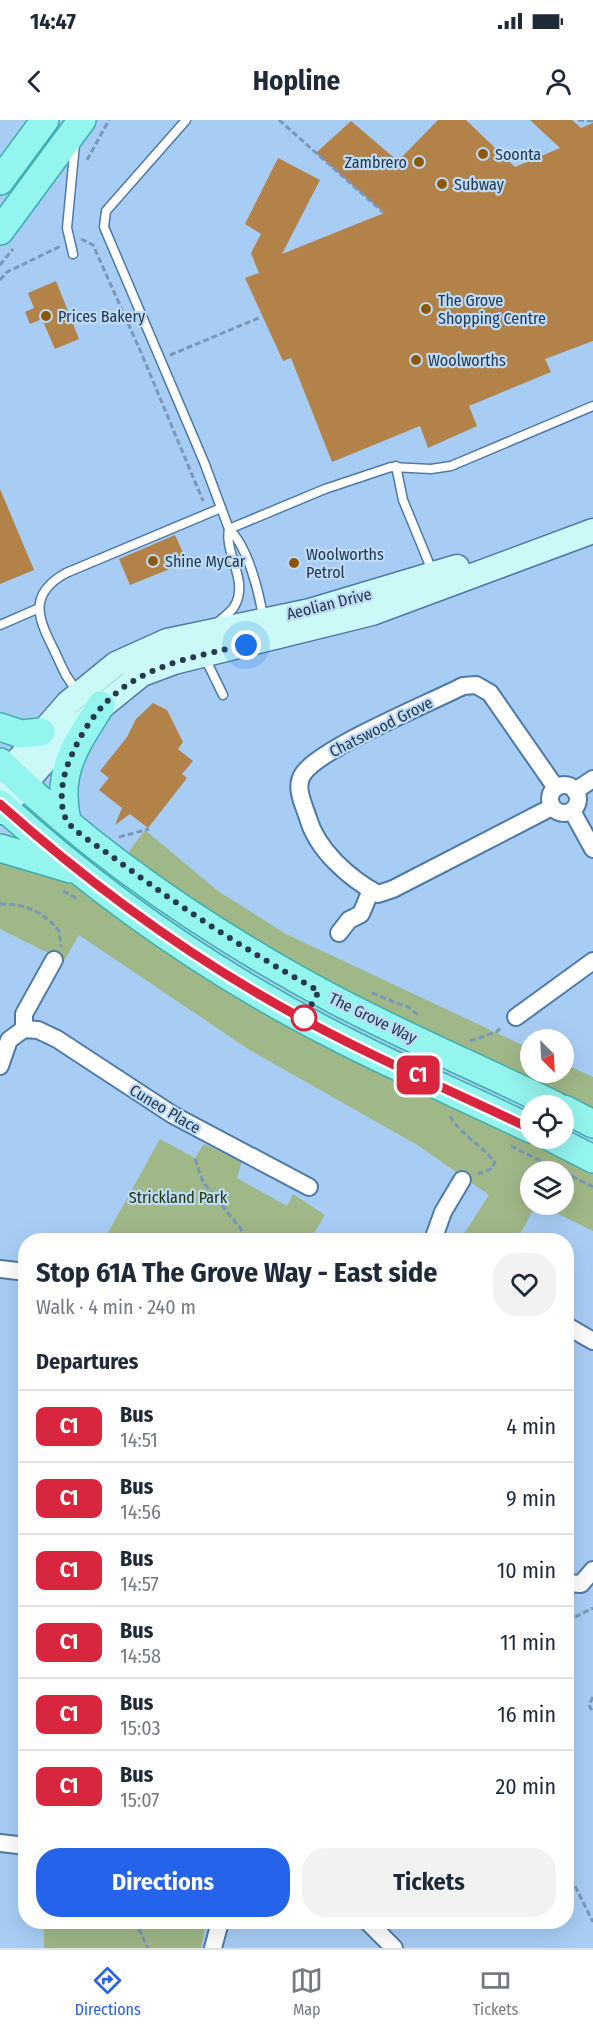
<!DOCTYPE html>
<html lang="en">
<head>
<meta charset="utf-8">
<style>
  body { margin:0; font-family:"Fira Sans Condensed",sans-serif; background:#f2f2f3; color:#1f2937; height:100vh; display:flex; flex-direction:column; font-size:22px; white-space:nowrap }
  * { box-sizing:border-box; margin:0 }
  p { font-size:20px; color:#747a83 }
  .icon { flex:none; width:33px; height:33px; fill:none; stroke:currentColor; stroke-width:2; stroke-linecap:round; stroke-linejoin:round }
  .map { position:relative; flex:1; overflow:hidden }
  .drawer { position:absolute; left:18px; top:1113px; width:556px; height:696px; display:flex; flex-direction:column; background:#fff; border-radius:24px; box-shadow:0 6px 24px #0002 }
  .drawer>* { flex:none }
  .badge { padding:0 12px; border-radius:9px; font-size:21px; line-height:39px }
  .needle { width:39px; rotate:156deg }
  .tools { position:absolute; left:520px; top:909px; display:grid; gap:12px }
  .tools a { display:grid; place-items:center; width:54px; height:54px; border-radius:50%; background:#fff; box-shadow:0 6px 24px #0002; font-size:30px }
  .you { position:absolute; width:30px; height:30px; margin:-15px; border:4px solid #fff; border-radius:50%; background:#1a73e8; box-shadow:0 0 0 9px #1a73e833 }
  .map>.badge { position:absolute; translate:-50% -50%; box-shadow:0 0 0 3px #fff }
  h2 { padding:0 18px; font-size:22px; line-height:54px }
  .round { display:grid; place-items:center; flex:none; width:63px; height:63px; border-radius:24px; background:#f2f2f3 }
  .head { display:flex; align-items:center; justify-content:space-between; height:102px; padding:0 18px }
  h1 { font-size:28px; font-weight:700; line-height:45px }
  .button { display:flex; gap:12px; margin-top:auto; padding:12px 18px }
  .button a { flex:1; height:69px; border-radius:24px; background:#2563eb; color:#fff; font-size:24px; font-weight:700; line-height:69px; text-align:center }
  .button a+a { background:#f2f2f3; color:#1f2937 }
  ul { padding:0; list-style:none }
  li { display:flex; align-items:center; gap:18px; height:72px; padding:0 18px; border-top:2px solid #e0e1e3 }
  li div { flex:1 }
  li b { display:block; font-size:22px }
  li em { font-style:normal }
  li .badge { min-width:66px; font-weight:700; text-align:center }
  .status { display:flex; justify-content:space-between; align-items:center; height:42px; padding:0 30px; background:#fff; direction:ltr }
  .status svg { height:16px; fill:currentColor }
  header { display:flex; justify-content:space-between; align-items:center; height:78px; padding:0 18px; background:#fff; font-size:27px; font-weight:700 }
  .dock { display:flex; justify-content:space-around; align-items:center; height:84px; border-top:2px solid #e0e1e3; background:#fff; font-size:16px; color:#747a83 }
  .dock a { display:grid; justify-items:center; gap:3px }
  .dock .current { color:#2563eb }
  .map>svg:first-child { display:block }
  .green { fill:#a0b788 }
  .building { fill:#b38248 }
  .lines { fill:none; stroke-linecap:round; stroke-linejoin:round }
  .lane-casing { stroke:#4d7aa6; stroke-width:11 }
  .street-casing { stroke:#4d7aa6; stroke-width:20 }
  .secondary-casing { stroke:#4d7aa6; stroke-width:27 }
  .primary-casing { stroke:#3fadae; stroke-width:30 }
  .path { stroke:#7997b8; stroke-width:3; stroke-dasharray:6 3; stroke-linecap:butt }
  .lane { stroke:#fff; stroke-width:8 }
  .street { stroke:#fff; stroke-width:16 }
  .secondary { stroke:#caf9f7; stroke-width:24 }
  .primary { stroke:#94f4ee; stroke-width:27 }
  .line-casing { stroke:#fff; stroke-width:14 }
  .line { stroke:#d7263d; stroke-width:9 }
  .walk { stroke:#26394d; stroke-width:6; stroke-dasharray:0 10.8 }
  .poi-dot { fill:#8c5806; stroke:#bddaf7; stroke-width:2 }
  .stop-dot { fill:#fff; stroke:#d7263d; stroke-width:3 }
  .labels { text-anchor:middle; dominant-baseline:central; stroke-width:4.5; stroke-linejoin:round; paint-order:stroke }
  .poi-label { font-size:16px; fill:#26394d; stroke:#bddaf7; text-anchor:start }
  .street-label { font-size:16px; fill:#26394d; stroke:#bddaf7 }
  .park-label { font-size:16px; fill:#233705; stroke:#bddaf7 }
</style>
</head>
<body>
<div class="status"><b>14:47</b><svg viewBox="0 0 49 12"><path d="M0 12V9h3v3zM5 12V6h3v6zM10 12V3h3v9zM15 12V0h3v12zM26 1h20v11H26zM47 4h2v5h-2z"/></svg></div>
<header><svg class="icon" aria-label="back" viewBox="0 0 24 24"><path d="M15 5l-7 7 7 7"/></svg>Hopline<svg class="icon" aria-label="person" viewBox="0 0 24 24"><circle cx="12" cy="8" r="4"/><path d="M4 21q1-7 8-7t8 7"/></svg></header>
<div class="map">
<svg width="593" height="1828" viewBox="0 0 593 1828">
  <rect width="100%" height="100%" fill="#a8cdf5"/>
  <g class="green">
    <polygon points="145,710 218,771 286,814 531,929 531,952 564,952 564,944 593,957 593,1006 345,885 120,743"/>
    <polygon points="0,728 27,736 593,1041 593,1111 540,1085 564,1084 564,1052 531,1052 531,1084 536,1085 517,1120 460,1120 489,1075 419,1026 248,929 79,815 64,841 0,809"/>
    <polygon points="160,1019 195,1038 204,1024 242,1041 237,1058 287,1086 293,1074 325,1095 310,1120 104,1120"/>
    <polygon points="44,1802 206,1802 201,1828 44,1828"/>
  </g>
  <g class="building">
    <polygon points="438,0 466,0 515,47 560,28 530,0 572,0 581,8 593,3 593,221 545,239 551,252 469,286 477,306 428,328 420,306 332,342 291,238 283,241 245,158 259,153 251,133 261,114 245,104 278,38 320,60 282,134 384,93 316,33 351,1 398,41"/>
    <polygon points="56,161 79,219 55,229 42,199 30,204 25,192 34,188 28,173"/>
    <polygon points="0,369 34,450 0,464"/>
    <polygon points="175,415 187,442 130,465 119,439"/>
    <polygon points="153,583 167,590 183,622 178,629 193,641 182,654 187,658 148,708 130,694 115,705 122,688 99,670 109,658 100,651 127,617 136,599"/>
  </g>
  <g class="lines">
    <g class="lane-casing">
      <g id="lane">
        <path d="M186,0L106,91L104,107L204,342L229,409C248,427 259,472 263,497"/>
        <polyline points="73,134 67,108 75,24"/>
        <polyline points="396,346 403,380 433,453"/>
        <polyline points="229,409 325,369 391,347 431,349 451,346 593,286"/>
        <path d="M217,503C222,498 230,493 234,487C250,461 224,435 229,409"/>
        <polyline points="0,505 37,489"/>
        <polyline points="205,538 223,575"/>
        <path d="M78,571C66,559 62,547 55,532C39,500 26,475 66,453L221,388"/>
      </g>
    </g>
    <g class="street-casing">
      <g id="street">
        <circle cx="564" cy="679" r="14"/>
        <polyline points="575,671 593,659"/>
        <path d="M552,687L393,769L378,774C349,758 317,730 308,698C304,685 294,667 303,654C320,628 430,583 463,566L476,565L490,573L556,668"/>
        <polyline points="572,691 593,729"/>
        <polyline points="339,813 349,800 361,794 371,770"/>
        <polyline points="516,897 593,841"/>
        <polyline points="24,909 38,910 57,919 173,995 309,1067"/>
        <polyline points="0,946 9,920 24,909 24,894 54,840"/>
        <polyline points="433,1120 443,1092 462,1060"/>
        <polyline points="0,1149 26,1152"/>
        <polyline points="567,1206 593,1221"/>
        <polyline points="567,1463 581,1464 593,1450"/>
        <polyline points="0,1723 26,1726"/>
        <polyline points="368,1802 394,1828"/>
        <polyline points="213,1828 220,1802"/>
      </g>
    </g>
    <g class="secondary-casing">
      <g id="secondary">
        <polyline points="0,661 68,583 116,544 167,521 310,491 457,447"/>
        <polyline points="0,692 69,613 142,554 174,542 372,493 593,411"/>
      </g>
    </g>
    <g class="primary-casing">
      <g id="primary">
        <polyline points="0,61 45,0"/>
        <polyline points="0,111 82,0"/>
        <polyline points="0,607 21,614 41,612"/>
        <path d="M0,642C98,738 215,816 335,880C407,918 483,950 556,986"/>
        <path d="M0,684C103,777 221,859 345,921C406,952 469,979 531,1009"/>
        <path d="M67,701C56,651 75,627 101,585"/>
        <polyline points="0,728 71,749"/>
        <polyline points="564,989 593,1004"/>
        <polyline points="552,1018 593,1039"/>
      </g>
    </g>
    <g class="path">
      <polyline points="279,0 384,93"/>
      <polyline points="578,0 593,1"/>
      <polyline points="87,40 109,0"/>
      <polyline points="81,119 93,125 140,230 203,381"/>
      <polyline points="0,145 13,129"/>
      <polyline points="0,160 7,152 61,126"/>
      <polyline points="170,235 261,197"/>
      <polyline points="119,717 149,709"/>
      <polyline points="63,771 76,778"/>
      <path d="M0,784C25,784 43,791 59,811L61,827"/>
      <polyline points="372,873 410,888 419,896"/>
      <polyline points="470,921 496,912 502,907"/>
      <path d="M450,996C462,1017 483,1025 495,1043L491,1049L478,1054"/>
      <polyline points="511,1026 563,1052"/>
      <polyline points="195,1039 203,1062 241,1109 245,1120"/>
      <polyline points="564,1052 593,1067"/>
      <polyline points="567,1501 593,1488"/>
      <polyline points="593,1577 589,1585 593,1593"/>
      <polyline points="567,1750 593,1802"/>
      <polyline points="133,1802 140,1811 148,1828"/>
    </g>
    <use href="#lane" class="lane"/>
    <use href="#street" class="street"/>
    <use href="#secondary" class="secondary"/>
    <use href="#primary" class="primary"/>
  </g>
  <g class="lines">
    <g class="line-casing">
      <path id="line" d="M0,684C104,777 221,859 345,921C406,952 469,979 531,1009"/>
    </g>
    <use href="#line" class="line"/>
    <path class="walk" d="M246,525C162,543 103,555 68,644C62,659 58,686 67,701C74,712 99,727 110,735C177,785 246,831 319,871L304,898"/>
  </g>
  <g class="poi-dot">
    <circle cx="483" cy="34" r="6"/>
    <circle cx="419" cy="42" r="6"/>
    <circle cx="442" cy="64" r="6"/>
    <circle cx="426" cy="189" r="6"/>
    <circle cx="46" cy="196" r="6"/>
    <circle cx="416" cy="240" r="6"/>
    <circle cx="153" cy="441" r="6"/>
    <circle cx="294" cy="443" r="6"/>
  </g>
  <circle class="stop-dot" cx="304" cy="898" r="12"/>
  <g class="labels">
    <g class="poi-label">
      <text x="495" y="34">Soonta</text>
      <text x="407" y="42" text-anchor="end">Zambrero</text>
      <text x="454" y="64">Subway</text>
      <text x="438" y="180">The Grove<tspan x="438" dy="18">Shopping Centre</tspan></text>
      <text x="58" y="196">Prices Bakery</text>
      <text x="428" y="240">Woolworths</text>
      <text x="306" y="434">Woolworths<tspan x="306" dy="18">Petrol</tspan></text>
      <text x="165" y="441">Shine MyCar</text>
    </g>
    <g class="street-label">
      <text transform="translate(329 484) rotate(-14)">Aeolian Drive</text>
      <text transform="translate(381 607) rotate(-27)">Chatswood Grove</text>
      <text transform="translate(373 898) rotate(26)">The Grove Way</text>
      <text transform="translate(165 989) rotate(31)">Cuneo Place</text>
    </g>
    <g class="park-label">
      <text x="178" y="1077">Strickland Park</text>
    </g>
  </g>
</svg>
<div class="tools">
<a><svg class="needle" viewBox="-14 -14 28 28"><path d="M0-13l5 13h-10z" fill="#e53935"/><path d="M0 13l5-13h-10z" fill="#747a83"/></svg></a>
<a><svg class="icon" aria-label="locate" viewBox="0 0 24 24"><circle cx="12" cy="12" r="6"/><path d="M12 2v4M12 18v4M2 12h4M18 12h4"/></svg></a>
<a><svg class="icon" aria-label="layers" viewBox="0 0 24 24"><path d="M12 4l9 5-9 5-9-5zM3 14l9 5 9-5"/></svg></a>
</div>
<div class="you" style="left:246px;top:525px"></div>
<b class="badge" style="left:418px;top:955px;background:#d7263d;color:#fff">C1</b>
<section class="drawer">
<div class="head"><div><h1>Stop 61A The Grove Way - East side</h1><p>Walk · 4 min · 240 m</p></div><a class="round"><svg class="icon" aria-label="heart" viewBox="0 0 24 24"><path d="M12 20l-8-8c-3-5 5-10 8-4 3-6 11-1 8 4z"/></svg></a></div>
<h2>Departures</h2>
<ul>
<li><span class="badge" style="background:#d7263d;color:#fff">C1</span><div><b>Bus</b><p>14:51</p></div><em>4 min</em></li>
<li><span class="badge" style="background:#d7263d;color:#fff">C1</span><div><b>Bus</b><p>14:56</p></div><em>9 min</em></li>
<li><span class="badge" style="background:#d7263d;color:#fff">C1</span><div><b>Bus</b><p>14:57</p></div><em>10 min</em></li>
<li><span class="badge" style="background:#d7263d;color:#fff">C1</span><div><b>Bus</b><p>14:58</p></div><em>11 min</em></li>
<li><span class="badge" style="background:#d7263d;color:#fff">C1</span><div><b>Bus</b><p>15:03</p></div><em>16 min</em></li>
<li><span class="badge" style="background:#d7263d;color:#fff">C1</span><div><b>Bus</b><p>15:07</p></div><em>20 min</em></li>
</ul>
<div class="button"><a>Directions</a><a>Tickets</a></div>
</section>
</div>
<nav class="dock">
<a class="current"><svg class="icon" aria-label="directions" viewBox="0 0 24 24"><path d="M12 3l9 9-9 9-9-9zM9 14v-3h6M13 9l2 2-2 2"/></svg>Directions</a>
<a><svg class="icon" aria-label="map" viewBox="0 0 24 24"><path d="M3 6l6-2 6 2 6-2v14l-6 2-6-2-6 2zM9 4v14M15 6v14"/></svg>Map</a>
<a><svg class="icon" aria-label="tickets" viewBox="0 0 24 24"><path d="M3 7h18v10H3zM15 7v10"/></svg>Tickets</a>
</nav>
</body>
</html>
